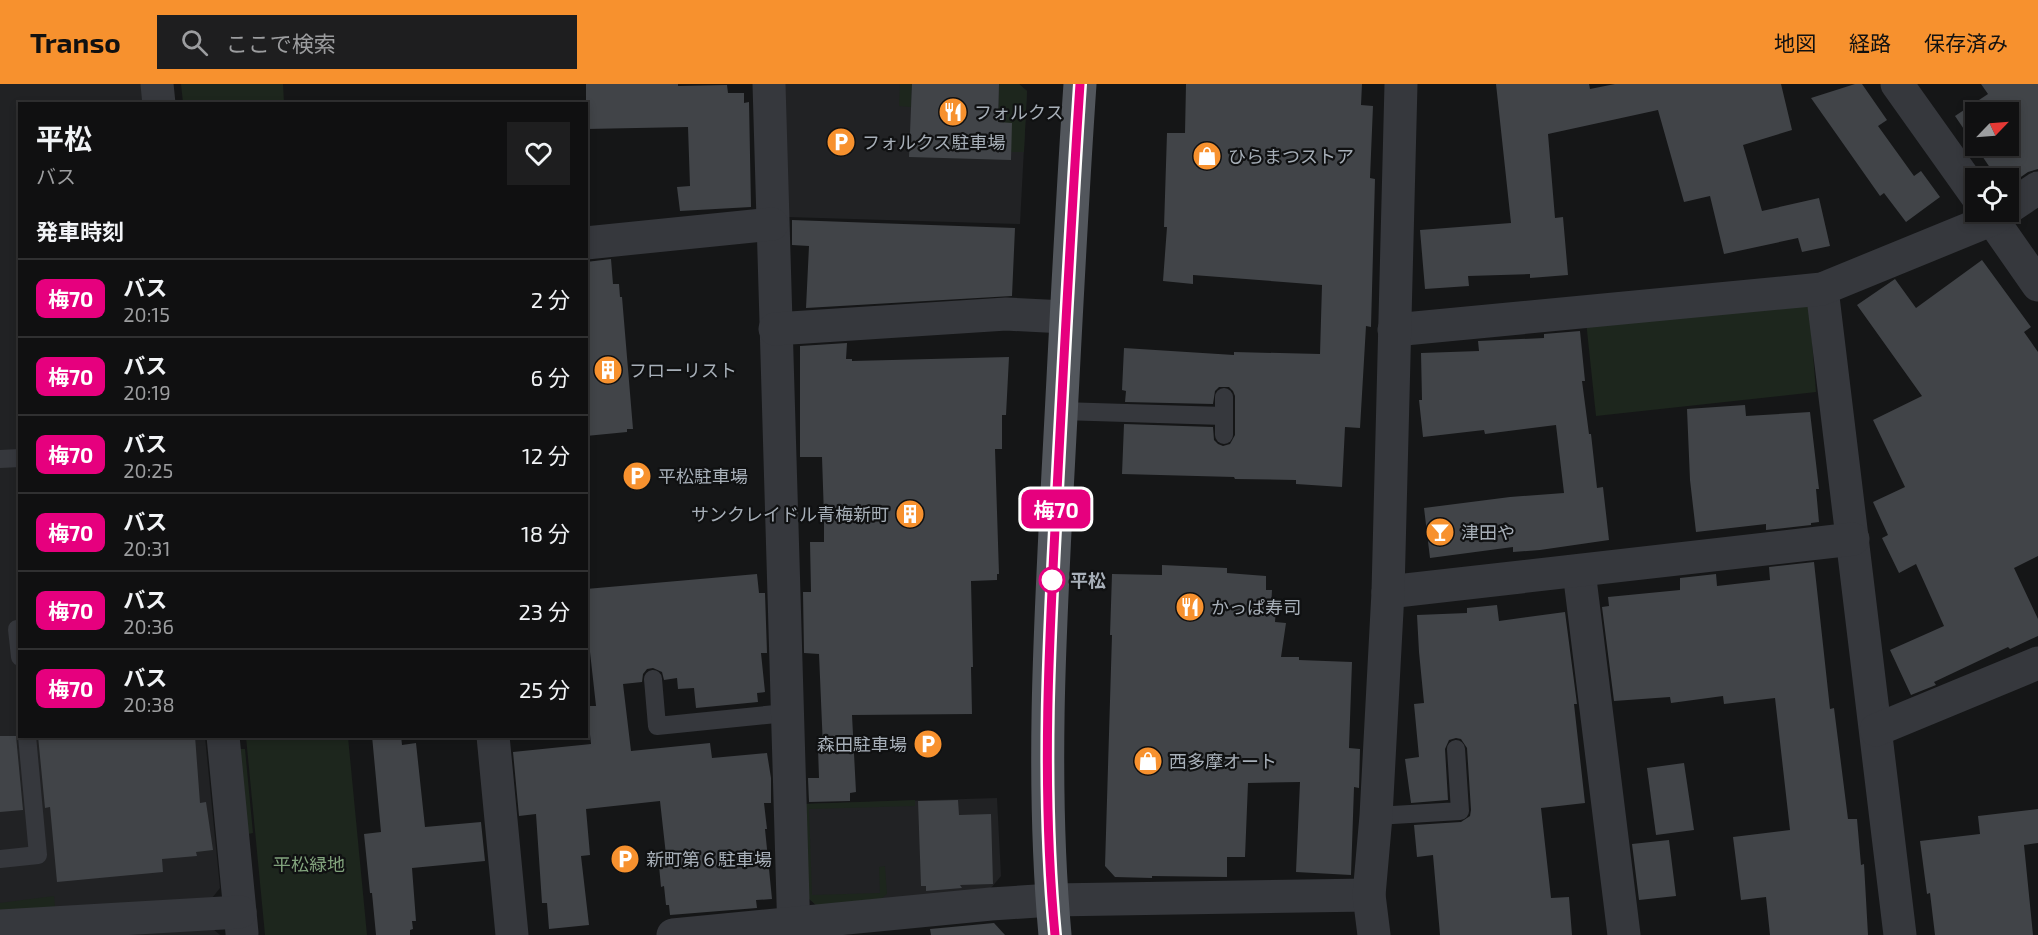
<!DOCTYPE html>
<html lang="ja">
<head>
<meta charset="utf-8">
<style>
  body { margin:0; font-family:"Exo 2","Noto Sans JP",sans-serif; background:#1e1e1f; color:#f1f3f6; height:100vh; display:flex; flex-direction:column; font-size:22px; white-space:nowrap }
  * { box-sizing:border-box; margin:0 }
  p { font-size:20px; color:#9c9d9f }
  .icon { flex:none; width:33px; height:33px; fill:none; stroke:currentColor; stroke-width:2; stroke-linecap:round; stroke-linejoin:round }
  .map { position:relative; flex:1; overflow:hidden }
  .details { position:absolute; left:18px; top:18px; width:570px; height:636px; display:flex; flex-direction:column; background:#101011; border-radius:0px; box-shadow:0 3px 9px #0003,0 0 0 2px #303031 }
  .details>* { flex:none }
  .badge { padding:0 12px; border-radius:9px; font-size:21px; line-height:39px }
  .needle { width:39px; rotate:65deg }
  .controls { position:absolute; left:1965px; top:18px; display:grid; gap:12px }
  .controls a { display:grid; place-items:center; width:54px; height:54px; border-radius:0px; background:#101011; box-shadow:0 3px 9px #0003,0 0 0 2px #303031; font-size:30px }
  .map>.badge { position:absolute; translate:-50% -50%; box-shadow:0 0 0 3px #fff }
  h2 { padding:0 18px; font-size:22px; line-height:54px }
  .round { display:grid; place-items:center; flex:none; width:63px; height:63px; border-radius:0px; background:#1e1e1f }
  .headline { display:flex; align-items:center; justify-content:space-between; height:102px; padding:0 18px }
  h1 { font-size:28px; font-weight:700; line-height:45px }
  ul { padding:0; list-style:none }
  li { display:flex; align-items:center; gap:18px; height:78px; padding:0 18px; border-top:2px solid #303031 }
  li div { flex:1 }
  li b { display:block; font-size:22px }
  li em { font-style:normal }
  li .badge { min-width:66px; font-weight:700; text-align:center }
  header { display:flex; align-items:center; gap:36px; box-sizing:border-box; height:84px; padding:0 30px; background:#f7912e; color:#111 }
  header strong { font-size:28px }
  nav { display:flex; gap:33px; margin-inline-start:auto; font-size:21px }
  .search { width:420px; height:54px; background:#1e1e1f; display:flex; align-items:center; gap:15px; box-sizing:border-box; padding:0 21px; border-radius:0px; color:#9c9d9f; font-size:22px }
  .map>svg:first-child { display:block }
  .built { fill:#212224 }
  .green { fill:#1d261d }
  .building { fill:#414448; fill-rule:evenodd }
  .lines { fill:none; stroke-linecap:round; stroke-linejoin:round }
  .lane { stroke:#36383d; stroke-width:18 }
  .street { stroke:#36383d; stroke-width:33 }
  .primary { stroke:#52565c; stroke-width:33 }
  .line-casing { stroke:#fff; stroke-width:14 }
  .line { stroke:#e6007e; stroke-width:9 }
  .stop-dot { fill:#fff; stroke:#e6007e; stroke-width:3 }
  .labels { text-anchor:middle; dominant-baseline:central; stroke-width:4.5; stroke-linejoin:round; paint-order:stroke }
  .poi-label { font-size:18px; fill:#a7afb8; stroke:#101112; text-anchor:start }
  .stop-label { font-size:18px; font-weight:bold; fill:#a7afb8; stroke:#101112; text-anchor:start }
  .park-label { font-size:18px; fill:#82a47d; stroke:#101112 }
</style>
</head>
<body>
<header>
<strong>Transo</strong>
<div class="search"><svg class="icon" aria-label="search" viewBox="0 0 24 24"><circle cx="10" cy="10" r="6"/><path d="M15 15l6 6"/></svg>ここで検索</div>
<nav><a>地図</a><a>経路</a><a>保存済み</a></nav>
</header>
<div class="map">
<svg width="2038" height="851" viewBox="0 0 2038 851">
  <rect width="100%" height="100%" fill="#151617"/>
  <g class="built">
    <polygon points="0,0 141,0 143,19 20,20 20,652 205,653 220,804 212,814 0,827"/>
    <polygon points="783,0 1019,0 1027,7 1020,140 787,133"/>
    <polygon points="997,714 1001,792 991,804 817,822 806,812 803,720"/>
    <polygon points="213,845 220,851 115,851"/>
  </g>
  <g class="green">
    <polygon points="181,0 283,0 284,19 183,19"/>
    <polygon points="900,0 912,0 911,23 899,22"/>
    <polygon points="999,0 1019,0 1027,7 1024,68 1011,68 998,38"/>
    <polygon points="1809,219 1816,308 1596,332 1586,237"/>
    <polygon points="246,653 348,653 367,851 265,851"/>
    <polygon points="239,665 245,665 253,749 248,750"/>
    <polygon points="915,716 915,722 809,725 812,811 880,809 879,783 885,782 887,810 881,815 817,822 806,812 803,720"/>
    <polygon points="54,812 55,823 0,827 0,819"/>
  </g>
  <g class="building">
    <polygon points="586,0 678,0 678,2 727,1 728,9 744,9 744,19 749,18 751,123 680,127 677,103 690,102 688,43 586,45"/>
    <polygon points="912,0 999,0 998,38 1012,39 1011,76 909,73"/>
    <polygon points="1186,0 1362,0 1361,21 1373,22 1370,94 1375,95 1371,243 1366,242 1360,344 1345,343 1342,403 1296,400 1296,396 1235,395 1234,393 1122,390 1124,340 1213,343 1214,356 1218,360 1223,362 1230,360 1235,351 1235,312 1233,307 1229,303 1219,303 1215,307 1213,320 1125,318 1126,307 1122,306 1124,264 1234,271 1234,268 1320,270 1322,201 1193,191 1193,200 1163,197 1167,143 1164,143 1167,49 1185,49"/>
    <polygon points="1496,0 1589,0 1590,5 1615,0 1781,0 1792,46 1743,61 1762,127 1819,114 1830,162 1802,168 1798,154 1724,170 1710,112 1684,118 1658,26 1548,50 1555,134 1563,133 1568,191 1530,194 1530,190 1468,192 1469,202 1425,205 1420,146 1511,139"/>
    <polygon points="1855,0 1862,0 1887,36 1878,42 1914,92 1921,87 1940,113 1906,138 1884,109 1880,112 1811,14"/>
    <path d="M1981,0H2038V85L2028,88L2018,95L1997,94L1955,32L1988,10ZM1976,28H2008V62H1976Z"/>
    <polygon points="792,136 1015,144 1012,212 806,224 809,162 792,161"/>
    <polygon points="611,175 613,200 619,200 620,213 622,213 633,345 627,345 627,348 586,352 586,178"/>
    <polygon points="1982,176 2031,243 2024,248 2038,268 2038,472 2014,484 2038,535 2038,552 2010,565 2008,563 1934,598 1936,601 1911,611 1890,566 1944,542 1916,480 1899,489 1882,454 1888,451 1873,418 1905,403 1873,336 1922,312 1857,221 1895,195 1916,224"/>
    <polygon points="1580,247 1585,297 1582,297 1589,350 1591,350 1597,404 1603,403 1609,456 1540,466 1513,468 1513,463 1430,474 1424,424 1510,413 1564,409 1556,341 1485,350 1484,346 1423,353 1419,316 1422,316 1421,269 1479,267 1478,257 1544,254 1544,250"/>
    <polygon points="847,259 846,275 852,275 852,277 1009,273 1006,331 1002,331 1002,365 995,365 999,490 997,490 997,496 971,497 973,583 971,583 972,630 852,631 856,708 850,709 850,717 809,718 808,694 819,694 818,664 823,664 819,570 804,569 803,508 811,508 810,458 824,458 824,432 822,373 800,373 800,262"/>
    <polygon points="1745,321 1746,332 1810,328 1819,405 1816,405 1819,438 1811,439 1811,441 1766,446 1766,440 1696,448 1690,396 1687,325"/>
    <polygon points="1814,478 1830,625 1834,624 1848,735 1857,735 1861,781 1864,780 1868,851 1770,851 1766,813 1741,816 1733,753 1790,746 1775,614 1724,620 1723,612 1671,619 1670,613 1614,617 1602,523 1609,522 1608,513 1680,506 1680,494 1716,490 1717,502 1770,496 1769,483"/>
    <polygon points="1162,481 1227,484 1227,489 1266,492 1266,506 1272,506 1271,524 1276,524 1275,538 1286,539 1281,573 1299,573 1299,576 1352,578 1349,664 1360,665 1359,704 1354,703 1351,791 1296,788 1300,698 1248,699 1245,773 1227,773 1227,793 1152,792 1152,794 1115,793 1105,782 1112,551 1110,551 1112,490 1162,491"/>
    <polygon points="757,490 759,509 765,509 767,569 761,569 765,608 757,609 758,618 696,624 694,604 678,605 677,594 664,596 662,588 653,584 647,585 643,590 642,598 623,600 631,667 710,659 712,674 767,669 771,694 771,719 764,719 767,745 765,745 772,815 756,816 757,824 670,831 669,821 666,821 664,802 661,803 658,771 666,771 660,717 586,725 590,771 581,772 589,841 549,845 547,819 542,819 536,730 519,732 513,668 591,660 587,622 596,622 588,550 586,550 586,505"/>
    <polygon points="1497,521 1499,537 1565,528 1577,620 1574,620 1585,719 1541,724 1551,814 1569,813 1572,851 1440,851 1433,771 1417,773 1414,741 1461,738 1470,732 1471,726 1467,664 1461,655 1456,654 1449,656 1445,665 1448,716 1411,719 1405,675 1419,673 1414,620 1424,619 1419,568 1417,531 1467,529 1467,524"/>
    <polygon points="0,652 16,652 23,726 0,728"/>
    <polygon points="38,652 195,652 200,719 206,718 213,766 196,768 197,772 162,775 163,788 57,798 50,723 45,724"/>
    <polygon points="372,652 401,652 402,661 416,659 425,743 481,738 485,777 412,784 416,837 412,837 413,845 410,846 410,851 376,851 372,809 370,809 364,750 381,748"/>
    <polygon points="1684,679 1694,746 1656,751 1647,684"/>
    <polygon points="958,716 959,731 991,730 993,800 960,801 962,804 926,807 926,802 921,802 918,717"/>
    <polygon points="2038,725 2038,759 2024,761 2033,851 1935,851 1930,809 1927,810 1920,757 1980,750 1978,732"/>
    <polygon points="1669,756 1676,812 1639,816 1632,760"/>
    <polygon points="994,839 1005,851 931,851 930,845"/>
  </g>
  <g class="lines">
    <g class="lane">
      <polyline points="1061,327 1224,332"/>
      <polyline points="1224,351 1224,313"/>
      <polyline points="0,375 20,374"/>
      <polyline points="17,545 20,573"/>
      <polyline points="653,595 657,642 786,629"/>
      <polyline points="1376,732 1460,727 1456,665"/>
      <polyline points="0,775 38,771 27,652"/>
    </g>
    <g class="street">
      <polyline points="157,0 159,20"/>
      <polyline points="769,0 794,851"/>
      <polyline points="1897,0 1976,111"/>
      <polyline points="2008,124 2038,104"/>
      <polyline points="1987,128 2038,201"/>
      <polyline points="586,159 772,140"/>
      <polyline points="1822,205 1900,851"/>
      <polyline points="775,245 1006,230 1065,233"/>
      <polyline points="1394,246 1822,205 1993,135 2004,128"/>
      <polyline points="1579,487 1624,851"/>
      <polyline points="1388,508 1853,455"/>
      <polyline points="1876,646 2038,579"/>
      <polyline points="223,652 242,849"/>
      <polyline points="493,652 512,851"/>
      <polyline points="0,842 240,828"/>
      <polyline points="673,851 991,820 1052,816 1369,811"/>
      <polyline points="1374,851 1369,811 1376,732 1388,508 1401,0"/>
    </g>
    <path class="primary" d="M1055,851C1041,697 1050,543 1058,389C1065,259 1071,130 1080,0"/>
  </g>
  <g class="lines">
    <g class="line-casing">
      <path id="line" d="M1055,851C1041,703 1049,555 1057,407C1064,271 1071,136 1080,0"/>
    </g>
    <use href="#line" class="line"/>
  </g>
  <defs>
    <g id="restaurant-disc" transform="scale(1.5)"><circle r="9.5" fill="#f7912e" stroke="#101112"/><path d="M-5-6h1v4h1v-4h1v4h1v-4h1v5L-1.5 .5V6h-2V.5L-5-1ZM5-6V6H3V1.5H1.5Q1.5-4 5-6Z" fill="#fff"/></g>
    <g id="parking-disc" transform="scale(1.5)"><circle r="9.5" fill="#f7912e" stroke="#101112"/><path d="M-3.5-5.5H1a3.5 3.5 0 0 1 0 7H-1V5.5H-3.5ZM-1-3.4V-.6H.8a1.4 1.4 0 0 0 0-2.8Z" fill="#fff"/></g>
    <g id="shop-disc" transform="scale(1.5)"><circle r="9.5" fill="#f7912e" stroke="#101112"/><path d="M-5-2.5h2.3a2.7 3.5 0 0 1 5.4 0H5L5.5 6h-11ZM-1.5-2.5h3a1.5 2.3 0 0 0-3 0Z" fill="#fff"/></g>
    <g id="building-disc" transform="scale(1.5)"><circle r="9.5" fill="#f7912e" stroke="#101112"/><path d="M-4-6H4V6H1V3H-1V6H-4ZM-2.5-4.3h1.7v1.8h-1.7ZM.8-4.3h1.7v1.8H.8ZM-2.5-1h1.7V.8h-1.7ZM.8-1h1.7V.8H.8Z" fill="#fff"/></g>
    <g id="bar-disc" transform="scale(1.5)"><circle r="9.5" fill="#f7912e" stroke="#101112"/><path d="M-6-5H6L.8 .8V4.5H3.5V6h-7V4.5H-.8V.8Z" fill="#fff"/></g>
  </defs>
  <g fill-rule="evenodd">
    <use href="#restaurant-disc" x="953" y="28"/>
    <use href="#parking-disc" x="841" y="58"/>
    <use href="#shop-disc" x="1207" y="72"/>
    <use href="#building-disc" x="608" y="286"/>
    <use href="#parking-disc" x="637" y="392"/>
    <use href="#building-disc" x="910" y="430"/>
    <use href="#bar-disc" x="1440" y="448"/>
    <use href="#restaurant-disc" x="1190" y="523"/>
    <use href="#parking-disc" x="928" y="660"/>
    <use href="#shop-disc" x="1148" y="677"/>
    <use href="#parking-disc" x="625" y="775"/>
  </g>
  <circle class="stop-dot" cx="1052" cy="496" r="12"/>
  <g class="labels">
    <g class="poi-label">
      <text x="974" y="28">フォルクス</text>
      <text x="862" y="58">フォルクス駐車場</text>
      <text x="1228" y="72">ひらまつストア</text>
      <text x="629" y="286">フローリスト</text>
      <text x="658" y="392">平松駐車場</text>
      <text x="889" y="430" text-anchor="end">サンクレイドル青梅新町</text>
      <text x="1461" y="448">津田や</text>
      <text x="1211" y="523">かっぱ寿司</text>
      <text x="907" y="660" text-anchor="end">森田駐車場</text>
      <text x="1169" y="677">西多摩オート</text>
      <text x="646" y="775">新町第６駐車場</text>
    </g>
    <g class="stop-label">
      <text x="1070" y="496">平松</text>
    </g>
    <g class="park-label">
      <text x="309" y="780">平松緑地</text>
    </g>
  </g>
</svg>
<div class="controls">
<a><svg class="needle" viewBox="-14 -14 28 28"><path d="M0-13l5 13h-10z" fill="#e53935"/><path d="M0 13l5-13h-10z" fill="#9c9d9f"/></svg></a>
<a><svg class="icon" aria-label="locate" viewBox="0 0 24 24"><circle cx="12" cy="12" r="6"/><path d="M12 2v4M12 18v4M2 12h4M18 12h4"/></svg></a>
</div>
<b class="badge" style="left:1056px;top:425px;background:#e6007e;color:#fff">梅70</b>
<section class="details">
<div class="headline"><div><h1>平松</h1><p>バス</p></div><a class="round"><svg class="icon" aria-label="heart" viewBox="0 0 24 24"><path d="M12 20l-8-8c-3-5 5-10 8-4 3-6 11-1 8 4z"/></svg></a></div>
<h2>発車時刻</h2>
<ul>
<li><span class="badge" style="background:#e6007e;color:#fff">梅70</span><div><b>バス</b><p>20:15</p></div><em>2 分</em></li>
<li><span class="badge" style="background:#e6007e;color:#fff">梅70</span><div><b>バス</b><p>20:19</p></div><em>6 分</em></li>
<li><span class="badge" style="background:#e6007e;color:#fff">梅70</span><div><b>バス</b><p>20:25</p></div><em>12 分</em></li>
<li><span class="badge" style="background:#e6007e;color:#fff">梅70</span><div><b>バス</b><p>20:31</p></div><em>18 分</em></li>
<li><span class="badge" style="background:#e6007e;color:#fff">梅70</span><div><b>バス</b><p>20:36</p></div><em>23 分</em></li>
<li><span class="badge" style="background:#e6007e;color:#fff">梅70</span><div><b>バス</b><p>20:38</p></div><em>25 分</em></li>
</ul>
</section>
</div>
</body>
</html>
